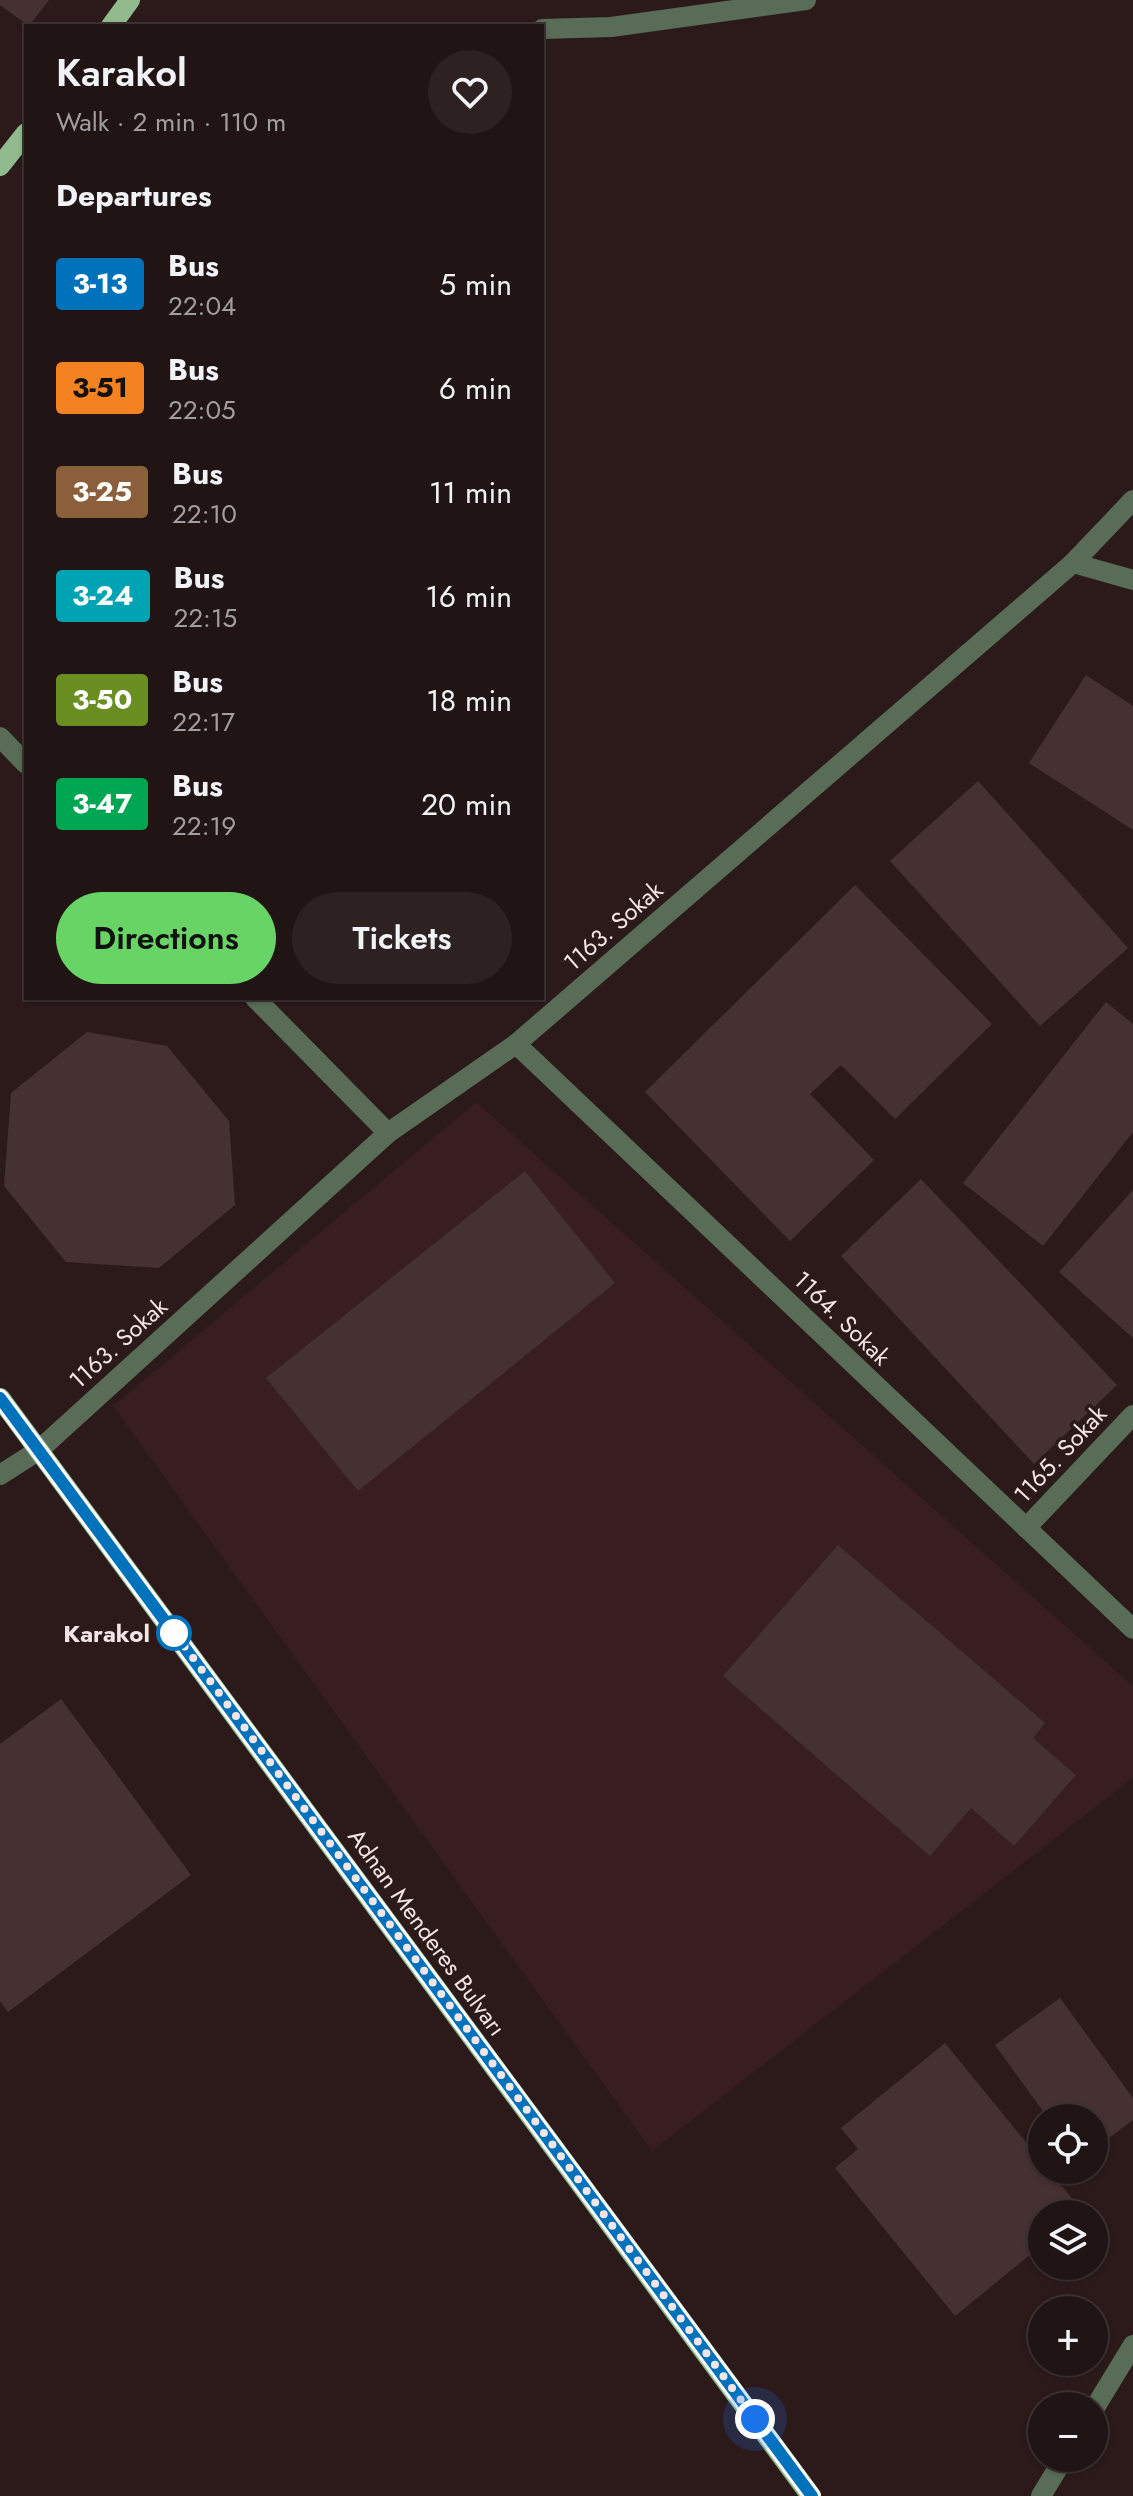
<!DOCTYPE html>
<html lang="en">
<head>
<meta charset="utf-8">
<style>
  body { margin:0; font-family:Jost,sans-serif; background:#2d2122; color:#f1f3f6; height:100vh; display:flex; flex-direction:column; font-size:30px; white-space:nowrap }
  * { box-sizing:border-box; margin:0 }
  p { font-size:26px; color:#a29ea0 }
  .icon { flex:none; width:44px; height:44px; fill:none; stroke:currentColor; stroke-width:2; stroke-linecap:round; stroke-linejoin:round }
  .map { position:relative; flex:1; overflow:hidden }
  .drawer { position:absolute; left:24px; top:24px; width:520px; height:976px; display:flex; flex-direction:column; background:#211414; border-radius:0px; box-shadow:0 2px 6px #0004,0 0 0 2px #3e3334 }
  .drawer>* { flex:none }
  .badge { padding:0 16px; border-radius:6px; font-size:28px; line-height:52px }
  .fabs { position:absolute; left:1028px; top:2104px; display:grid; gap:16px }
  .fabs a { display:grid; place-items:center; width:80px; height:80px; border-radius:50%; background:#211414; box-shadow:0 2px 6px #0004,0 0 0 2px #3e3334; font-size:40px }
  .you { position:absolute; width:40px; height:40px; margin:-20px; border:6px solid #fff; border-radius:50%; background:#1a73e8; box-shadow:0 0 0 12px #1a73e833 }
  .map>.badge { position:absolute; translate:-50% -50%; box-shadow:0 0 0 4px #fff }
  h2 { padding:0 32px; font-size:30px; line-height:72px }
  .round { display:grid; place-items:center; flex:none; width:84px; height:84px; border-radius:42px; background:#2d2122 }
  .head { display:flex; align-items:center; justify-content:space-between; height:136px; padding:0 32px }
  h1 { font-size:38px; font-weight:600; line-height:60px }
  .button { display:flex; gap:16px; margin-top:auto; padding:16px 32px }
  .button a { flex:1; height:92px; border-radius:48px; background:#68d465; color:#111; font-size:32px; font-weight:600; line-height:92px; text-align:center }
  .button a+a { background:#2d2122; color:#f1f3f6 }
  ul { padding:0; list-style:none }
  li { display:flex; align-items:center; gap:24px; height:104px; padding:0 32px }
  li div { flex:1 }
  li b { display:block; font-size:30px }
  li em { font-style:normal }
  li .badge { min-width:88px; font-weight:700; text-align:center }
  .map>svg:first-child { display:block }
  .built { fill:#381e20 }
  .building { fill:#453132 }
  .lines { fill:none; stroke-linecap:round; stroke-linejoin:round }
  .minor { stroke:#586c57; stroke-width:20 }
  .major { stroke:#91ba8e; stroke-width:20 }
  .line-casing { stroke:#fff; stroke-width:18 }
  .line { stroke:#0072bc; stroke-width:12 }
  .walk { stroke:#f3e5e5; stroke-width:8; stroke-dasharray:0 14.4 }
  .stop-dot { fill:#fff; stroke:#0072bc; stroke-width:4 }
  .labels { text-anchor:middle; dominant-baseline:central; stroke-width:7; stroke-linejoin:round; paint-order:stroke }
  .street-label { font-size:24px; fill:#f3e5e5; stroke:#2c1a1b }
  .stop-label { font-size:24px; font-weight:bold; fill:#f3e5e5; stroke:#2c1a1b; text-anchor:end }
</style>
</head>
<body>
<div class="map">
<svg width="1133" height="2496" viewBox="0 0 1133 2496">
  <rect width="100%" height="100%" fill="#2c1a1b"/>
  <polygon class="built" points="476,1102 1133,1686 1133,1778 652,2151 113,1406"/>
  <g class="building">
    <polygon points="0,0 49,0 29,26 0,5"/>
    <polygon points="1086,675 1133,706 1133,830 1029,763"/>
    <polygon points="978,781 1128,948 1040,1026 890,861"/>
    <polygon points="855,885 992,1024 895,1119 841,1065 810,1094 874,1160 790,1241 645,1092"/>
    <polygon points="1106,1002 1133,1024 1133,1132 1043,1246 963,1183"/>
    <polygon points="87,1032 167,1046 229,1121 235,1205 159,1268 66,1262 4,1186 11,1093"/>
    <polygon points="525,1171 615,1283 358,1491 266,1378"/>
    <polygon points="921,1179 1117,1385 1034,1464 841,1256"/>
    <polygon points="1133,1190 1133,1338 1059,1272"/>
    <polygon points="838,1545 1045,1723 1033,1738 1076,1775 1014,1846 971,1808 930,1856 723,1676"/>
    <polygon points="61,1699 191,1875 8,2012 0,2001 0,1744"/>
    <polygon points="1060,1998 1133,2098 1133,2120 1094,2149 1094,2118 1048,2118 995,2045"/>
    <polygon points="945,2043 1042,2162 1042,2170 1049,2170 1083,2212 1042,2214 1042,2245 955,2316 835,2168 858,2149 841,2128"/>
  </g>
  <g class="lines">
    <g class="minor">
      <polyline points="542,29 611,27 806,0"/>
      <polyline points="1073,563 1133,580"/>
      <polyline points="0,737 26,764"/>
      <polyline points="255,998 388,1133"/>
      <polyline points="516,1044 1133,1629"/>
      <polyline points="0,1475 39,1450 388,1133 516,1044 1073,563 1133,500"/>
      <polyline points="1026,1528 1133,1415"/>
      <polyline points="1094,2409 1133,2345"/>
      <polyline points="1041,2496 1064,2458"/>
    </g>
    <g class="major">
      <polyline points="111,26 130,0"/>
      <polyline points="0,166 26,133"/>
      <polyline points="0,1398 811,2496"/>
    </g>
  </g>
  <g class="lines">
    <g class="line-casing">
      <polyline id="line" points="0,1398 812,2496"/>
    </g>
    <use href="#line" class="line"/>
    <polyline class="walk" points="174,1633 171,1628 755,2419"/>
  </g>
  <circle class="stop-dot" cx="174" cy="1633" r="16"/>
  <g class="labels">
    <g class="street-label">
      <text transform="translate(613 926) rotate(-41)">1163. Sokak</text>
      <text transform="translate(842 1318) rotate(44)">1164. Sokak</text>
      <text transform="translate(118 1343) rotate(-42)">1163. Sokak</text>
      <text transform="translate(1060 1454) rotate(-47)">1165. Sokak</text>
      <text transform="translate(427 1932) rotate(54)">Adnan Menderes Bulvarı</text>
    </g>
    <g class="stop-label">
      <text x="150" y="1633">Karakol</text>
    </g>
  </g>
</svg>
<div class="fabs">
<a><svg class="icon" aria-label="locate" viewBox="0 0 24 24"><circle cx="12" cy="12" r="6"/><path d="M12 2v4M12 18v4M2 12h4M18 12h4"/></svg></a>
<a><svg class="icon" aria-label="layers" viewBox="0 0 24 24"><path d="M12 4l9 5-9 5-9-5zM3 14l9 5 9-5"/></svg></a>
<a>+</a>
<a>−</a>
</div>
<div class="you" style="left:755px;top:2419px"></div>
<section class="drawer">
<div class="head"><div><h1>Karakol</h1><p>Walk · 2 min · 110 m</p></div><a class="round"><svg class="icon" aria-label="heart" viewBox="0 0 24 24"><path d="M12 20l-8-8c-3-5 5-10 8-4 3-6 11-1 8 4z"/></svg></a></div>
<h2>Departures</h2>
<ul>
<li><span class="badge" style="background:#0072bc;color:#fff">3-13</span><div><b>Bus</b><p>22:04</p></div><em>5 min</em></li>
<li><span class="badge" style="background:#f58220;color:#111">3-51</span><div><b>Bus</b><p>22:05</p></div><em>6 min</em></li>
<li><span class="badge" style="background:#8b5e3c;color:#fff">3-25</span><div><b>Bus</b><p>22:10</p></div><em>11 min</em></li>
<li><span class="badge" style="background:#00a3b4;color:#fff">3-24</span><div><b>Bus</b><p>22:15</p></div><em>16 min</em></li>
<li><span class="badge" style="background:#6b8e23;color:#fff">3-50</span><div><b>Bus</b><p>22:17</p></div><em>18 min</em></li>
<li><span class="badge" style="background:#00a651;color:#fff">3-47</span><div><b>Bus</b><p>22:19</p></div><em>20 min</em></li>
</ul>
<div class="button"><a>Directions</a><a>Tickets</a></div>
</section>
</div>
</body>
</html>
